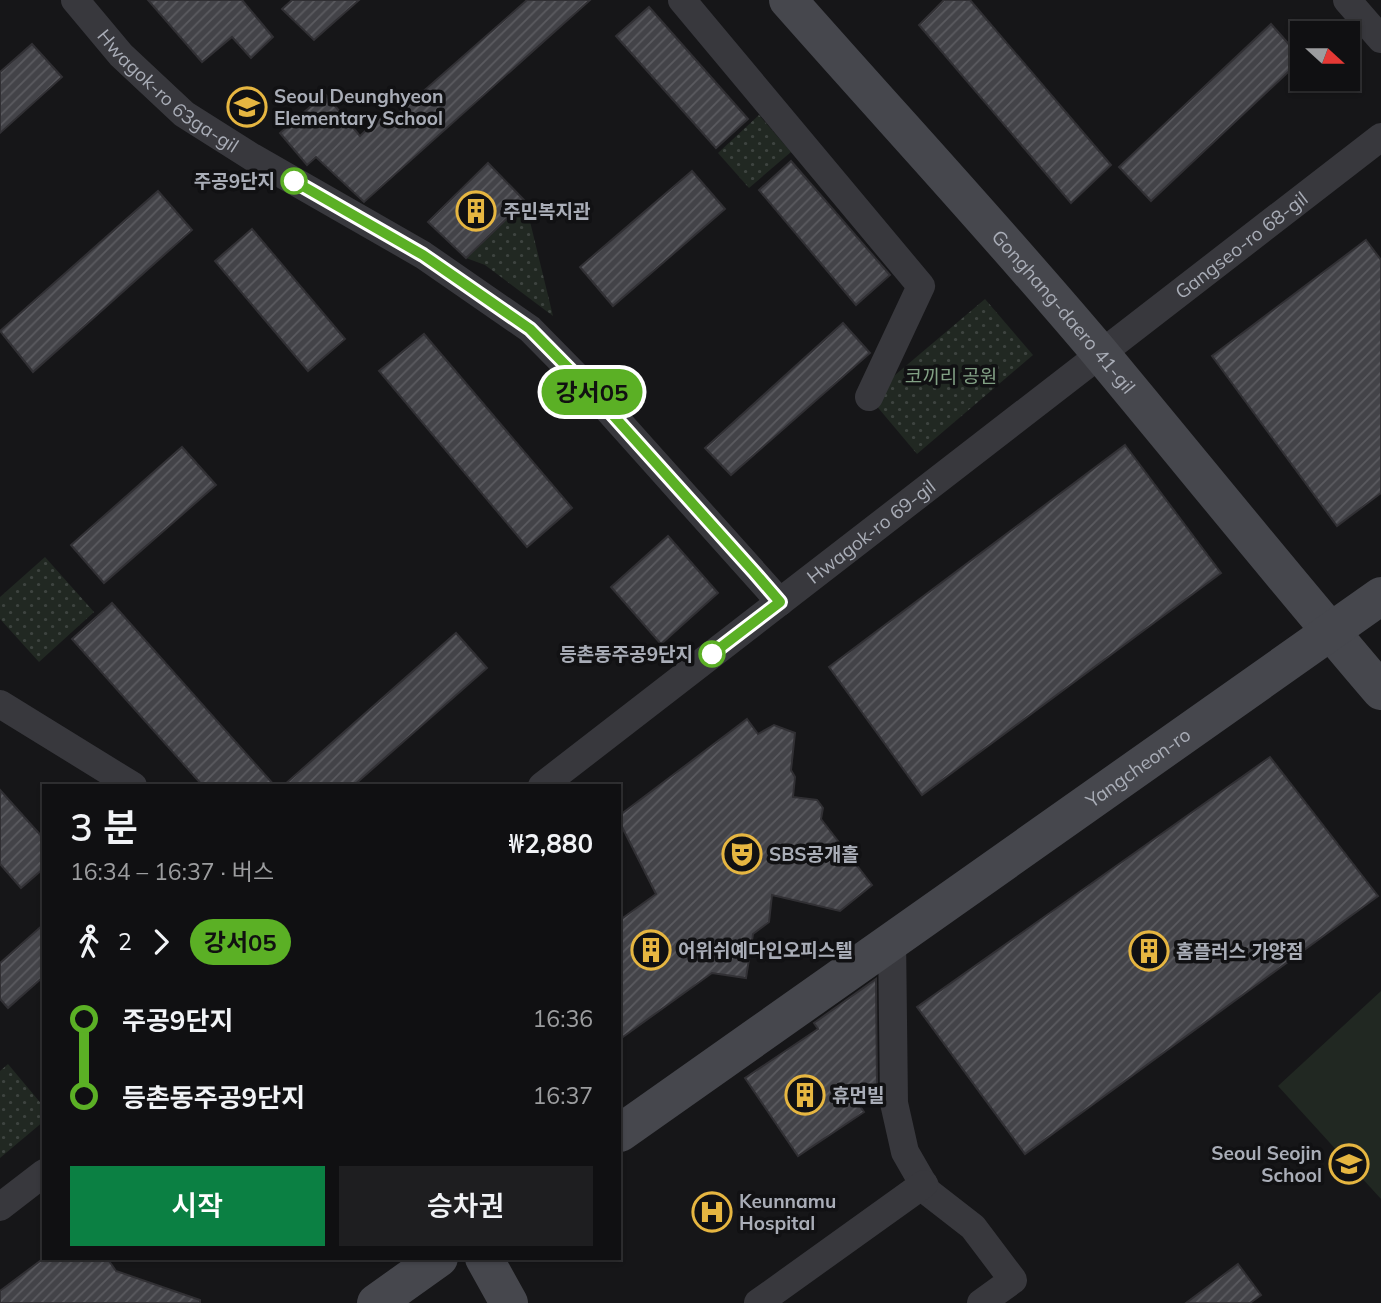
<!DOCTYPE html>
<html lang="ko">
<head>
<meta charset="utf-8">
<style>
  body { margin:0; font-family:Mulish,"Noto Sans KR",sans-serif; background:#1e1e20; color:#f1f3f6; height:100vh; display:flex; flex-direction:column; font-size:26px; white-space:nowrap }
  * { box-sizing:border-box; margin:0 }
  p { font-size:23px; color:#9c9d9f }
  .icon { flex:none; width:38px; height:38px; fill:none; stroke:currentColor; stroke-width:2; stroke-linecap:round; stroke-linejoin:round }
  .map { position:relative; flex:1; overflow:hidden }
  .sheet { position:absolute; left:42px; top:784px; width:579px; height:476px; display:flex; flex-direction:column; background:#101012; border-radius:0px; box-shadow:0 2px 5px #0004,0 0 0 2px #303032 }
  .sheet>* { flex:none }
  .badge { padding:0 14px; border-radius:23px; font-size:24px; line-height:46px }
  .needle { width:46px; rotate:111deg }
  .fabs { position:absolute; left:1290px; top:21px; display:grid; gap:14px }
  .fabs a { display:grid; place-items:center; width:70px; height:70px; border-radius:0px; background:#101012; box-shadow:0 2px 5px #0004,0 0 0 2px #303032; font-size:35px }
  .map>.badge { position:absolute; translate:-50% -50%; box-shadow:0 0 0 4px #fff }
  .legs { display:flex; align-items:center; gap:10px; height:77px; padding:0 28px; font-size:23px }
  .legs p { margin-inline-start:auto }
  .head { display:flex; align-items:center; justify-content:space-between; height:119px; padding:0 28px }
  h1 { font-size:38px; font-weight:600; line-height:52px }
  .button { display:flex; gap:14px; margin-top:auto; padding:14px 28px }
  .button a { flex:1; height:80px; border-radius:0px; background:#0b8043; color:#fff; font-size:28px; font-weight:600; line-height:80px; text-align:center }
  .button a+a { background:#1e1e20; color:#f1f3f6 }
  ul { padding:0 28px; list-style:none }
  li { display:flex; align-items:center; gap:24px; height:77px; font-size:26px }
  li i { display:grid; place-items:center; width:10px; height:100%; margin:0 9px; background:currentColor }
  li i::after { content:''; width:18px; height:18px; margin:-9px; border:5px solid; border-radius:50%; background:#101012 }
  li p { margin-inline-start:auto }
  li:first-child i { background:linear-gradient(#0000 50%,currentColor 0) }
  li:last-child i { background:linear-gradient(currentColor 50%,#0000 0) }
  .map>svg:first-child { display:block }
  .grass { fill:url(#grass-dots) }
  .pitch { fill:#212822 }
  .building { fill:url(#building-hatch); stroke:#313034; stroke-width:2 }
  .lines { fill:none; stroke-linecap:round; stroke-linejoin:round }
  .street { stroke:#38383d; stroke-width:28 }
  .secondary { stroke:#46474d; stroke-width:38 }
  .line-1-casing { stroke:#fff; stroke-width:16 }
  .line-1 { stroke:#5bb025; stroke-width:10 }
  .stop-1-dot { fill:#fff; stroke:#5bb025; stroke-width:3.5 }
  .labels { text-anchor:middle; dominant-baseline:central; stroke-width:7; stroke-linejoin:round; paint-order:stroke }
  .street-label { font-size:19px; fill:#a9adb7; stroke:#111113 }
  .poi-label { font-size:19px; font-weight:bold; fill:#a9adb7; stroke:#111113; text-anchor:start }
  .stop-label { font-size:19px; font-weight:bold; fill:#a9adb7; stroke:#111113; text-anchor:end }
  .park-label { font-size:19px; fill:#82a185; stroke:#111113 }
</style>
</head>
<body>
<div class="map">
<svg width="1381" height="1303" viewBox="0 0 1381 1303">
  <defs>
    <pattern id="grass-dots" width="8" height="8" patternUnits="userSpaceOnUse" patternTransform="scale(1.75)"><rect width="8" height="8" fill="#212822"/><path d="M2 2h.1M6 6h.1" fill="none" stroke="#3e4440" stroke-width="1.8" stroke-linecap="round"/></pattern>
    <pattern id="building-hatch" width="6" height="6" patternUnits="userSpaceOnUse" patternTransform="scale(1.75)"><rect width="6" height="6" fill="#434348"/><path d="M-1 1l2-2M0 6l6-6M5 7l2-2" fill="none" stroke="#5b5b60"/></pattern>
  </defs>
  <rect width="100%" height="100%" fill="#161618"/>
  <g class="grass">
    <polygon points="759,115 791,152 749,188 718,153"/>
    <polygon points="525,201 553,316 485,265 466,258"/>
    <polygon points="985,299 1033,355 917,454 869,397"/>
    <polygon points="45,557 94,612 39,662 0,619 0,597"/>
    <polygon points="8,1064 44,1107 44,1121 0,1158 0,1071"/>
  </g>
  <polygon class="pitch" points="1381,991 1381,1199 1278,1086"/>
  <g class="building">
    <polygon points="148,0 242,0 273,37 251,58 232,37 202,62"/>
    <polygon points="292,0 359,0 314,40 282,9"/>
    <polygon points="527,0 590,0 364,202 316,157 307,165 280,133 325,94 360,136 386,111 393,118"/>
    <polygon points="944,0 970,0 1111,165 1071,203 919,25"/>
    <polygon points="649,7 748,119 716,148 616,36"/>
    <polygon points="1271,24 1302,59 1151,201 1119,167"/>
    <polygon points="32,44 62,77 0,133 0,72"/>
    <polygon points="791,161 890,275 856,305 759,190"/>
    <polygon points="488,163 525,201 466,258 428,222"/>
    <polygon points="692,171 725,209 613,306 580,267"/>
    <polygon points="158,191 192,230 33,372 0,331"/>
    <polygon points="252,229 345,339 308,371 215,261"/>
    <polygon points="1366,240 1381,260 1381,493 1337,526 1212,356"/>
    <polygon points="843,323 870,353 731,475 705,448"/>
    <polygon points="424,334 572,508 527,547 379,371"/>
    <polygon points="1125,445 1221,573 922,795 829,667"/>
    <polygon points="182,447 216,485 104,583 71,545"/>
    <polygon points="668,536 718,593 661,644 611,587"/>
    <polygon points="112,603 275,786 203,786 72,639"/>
    <polygon points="456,633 487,668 353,786 283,786"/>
    <polygon points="747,719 758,734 774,725 795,733 791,770 795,777 793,797 817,800 823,808 821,819 872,885 840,911 772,895 769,922 753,934 746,978 712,973 620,1039 620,920 656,894 620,823 620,815"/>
    <polygon points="1270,757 1378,896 1025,1154 917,1007"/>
    <polygon points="0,790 44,839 44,868 21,888 0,864"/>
    <polygon points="44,924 44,976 8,1008 0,999 0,963"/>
    <polygon points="876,979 877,1089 858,1103 864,1112 798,1156 745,1078 818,1029 814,1023"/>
    <polygon points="44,1258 107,1258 116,1271 200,1300 200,1303 0,1303 0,1291"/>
    <polygon points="1238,1264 1261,1295 1250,1303 1186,1303"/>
  </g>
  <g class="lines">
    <g class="street">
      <path id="s1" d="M75,0L121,55L184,114L252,157L423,255L530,329L593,393L780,602"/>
      <polyline points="682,0 921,286 869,397"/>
      <polyline points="1347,0 1381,39"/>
      <polyline points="0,704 133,786"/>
      <path id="s2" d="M542,786L1381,137"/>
      <polyline points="892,938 894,1103 905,1152 928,1192 973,1227 1013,1280 981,1303"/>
      <polyline points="0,1207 44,1173"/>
      <polyline points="758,1303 924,1184"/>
    </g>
    <g class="secondary">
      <path id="s3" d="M788,0C892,118 999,233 1100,353C1194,466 1286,580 1381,691"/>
      <path id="s4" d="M620,1133L1381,596"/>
      <polyline points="484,1258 509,1303"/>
      <polyline points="376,1303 439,1258"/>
    </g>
  </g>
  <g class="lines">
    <g class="line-1-casing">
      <polyline id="line-1" points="294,181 423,255 530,329 593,393 754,572 780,602 712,654"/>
    </g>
    <use href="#line-1" class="line-1"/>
  </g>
  <defs>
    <g id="school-ring" transform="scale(2.0125)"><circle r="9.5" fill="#111113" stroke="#e6b641" stroke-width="1.5"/><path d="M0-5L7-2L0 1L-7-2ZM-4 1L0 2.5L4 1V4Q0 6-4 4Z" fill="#e6b641"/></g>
    <g id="building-ring" transform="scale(2.0125)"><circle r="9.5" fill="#111113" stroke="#e6b641" stroke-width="1.5"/><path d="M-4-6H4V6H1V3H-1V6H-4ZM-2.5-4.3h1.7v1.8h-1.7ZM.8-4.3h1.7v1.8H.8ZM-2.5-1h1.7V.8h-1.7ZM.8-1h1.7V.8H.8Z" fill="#e6b641"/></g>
    <g id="theatre-ring" transform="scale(2.0125)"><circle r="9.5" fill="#111113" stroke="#e6b641" stroke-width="1.5"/><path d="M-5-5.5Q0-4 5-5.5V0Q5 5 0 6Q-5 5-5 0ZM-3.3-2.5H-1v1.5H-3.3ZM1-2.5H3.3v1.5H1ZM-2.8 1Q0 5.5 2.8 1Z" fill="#e6b641"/></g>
    <g id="hospital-ring" transform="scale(2.0125)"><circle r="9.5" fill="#111113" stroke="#e6b641" stroke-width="1.5"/><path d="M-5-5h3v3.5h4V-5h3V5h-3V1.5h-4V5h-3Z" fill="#e6b641"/></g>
  </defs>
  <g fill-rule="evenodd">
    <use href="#school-ring" x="247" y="107"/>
    <use href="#building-ring" x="476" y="211"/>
    <use href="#theatre-ring" x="742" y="854"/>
    <use href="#building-ring" x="651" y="950"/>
    <use href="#building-ring" x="1149" y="951"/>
    <use href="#building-ring" x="805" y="1095"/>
    <use href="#school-ring" x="1349" y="1164"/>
    <use href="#hospital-ring" x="712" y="1212"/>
  </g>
  <g class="stop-1-dot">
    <circle cx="294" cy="181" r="12"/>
    <circle cx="712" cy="654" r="12"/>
  </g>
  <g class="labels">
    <g class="street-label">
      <text stroke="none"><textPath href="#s1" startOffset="131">Hwagok-ro 63ga-gil</textPath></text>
      <text stroke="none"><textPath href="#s2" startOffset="884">Gangseo-ro 68-gil</textPath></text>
      <text stroke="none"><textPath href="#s3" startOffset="416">Gonghang-daero 41-gil</textPath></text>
      <text stroke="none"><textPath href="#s2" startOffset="416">Hwagok-ro 69-gil</textPath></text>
      <text stroke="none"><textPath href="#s4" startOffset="634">Yangcheon-ro</textPath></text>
    </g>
    <g class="poi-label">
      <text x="274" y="96">Seoul Deunghyeon<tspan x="274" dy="22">Elementary School</tspan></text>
      <text x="503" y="211">주민복지관</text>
      <text x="769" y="854">SBS공개홀</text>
      <text x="678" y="950">어위쉬예다인오피스텔</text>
      <text x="1176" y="951">홈플러스 가양점</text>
      <text x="832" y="1095">휴먼빌</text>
      <text x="1322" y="1153" text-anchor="end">Seoul Seojin<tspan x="1322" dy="22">School</tspan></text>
      <text x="739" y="1201">Keunnamu<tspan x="739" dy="22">Hospital</tspan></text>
    </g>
    <g class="stop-label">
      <text x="275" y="181">주공9단지</text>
      <text x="693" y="654">등촌동주공9단지</text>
    </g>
    <g class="park-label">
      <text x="951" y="376">코끼리 공원</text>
    </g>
  </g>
</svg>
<div class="fabs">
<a><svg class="needle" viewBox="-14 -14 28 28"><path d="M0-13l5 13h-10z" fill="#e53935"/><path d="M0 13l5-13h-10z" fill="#9c9d9f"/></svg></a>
</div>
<b class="badge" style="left:592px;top:392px;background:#5bb025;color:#111">강서05</b>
<section class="sheet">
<div class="head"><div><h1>3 분</h1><p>16:34 – 16:37 · 버스</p></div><b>₩2,880</b></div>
<div class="legs"><svg class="icon" aria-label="walk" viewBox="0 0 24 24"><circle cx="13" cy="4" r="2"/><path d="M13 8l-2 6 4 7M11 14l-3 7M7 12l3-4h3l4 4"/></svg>2<svg class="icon" aria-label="forward" viewBox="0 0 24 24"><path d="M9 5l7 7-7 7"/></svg><b class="badge" style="background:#5bb025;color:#111">강서05</b></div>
<ul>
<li><i style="color:#5bb025"></i><b>주공9단지</b><p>16:36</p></li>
<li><i style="color:#5bb025"></i><b>등촌동주공9단지</b><p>16:37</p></li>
</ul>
<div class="button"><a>시작</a><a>승차권</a></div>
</section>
</div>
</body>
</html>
